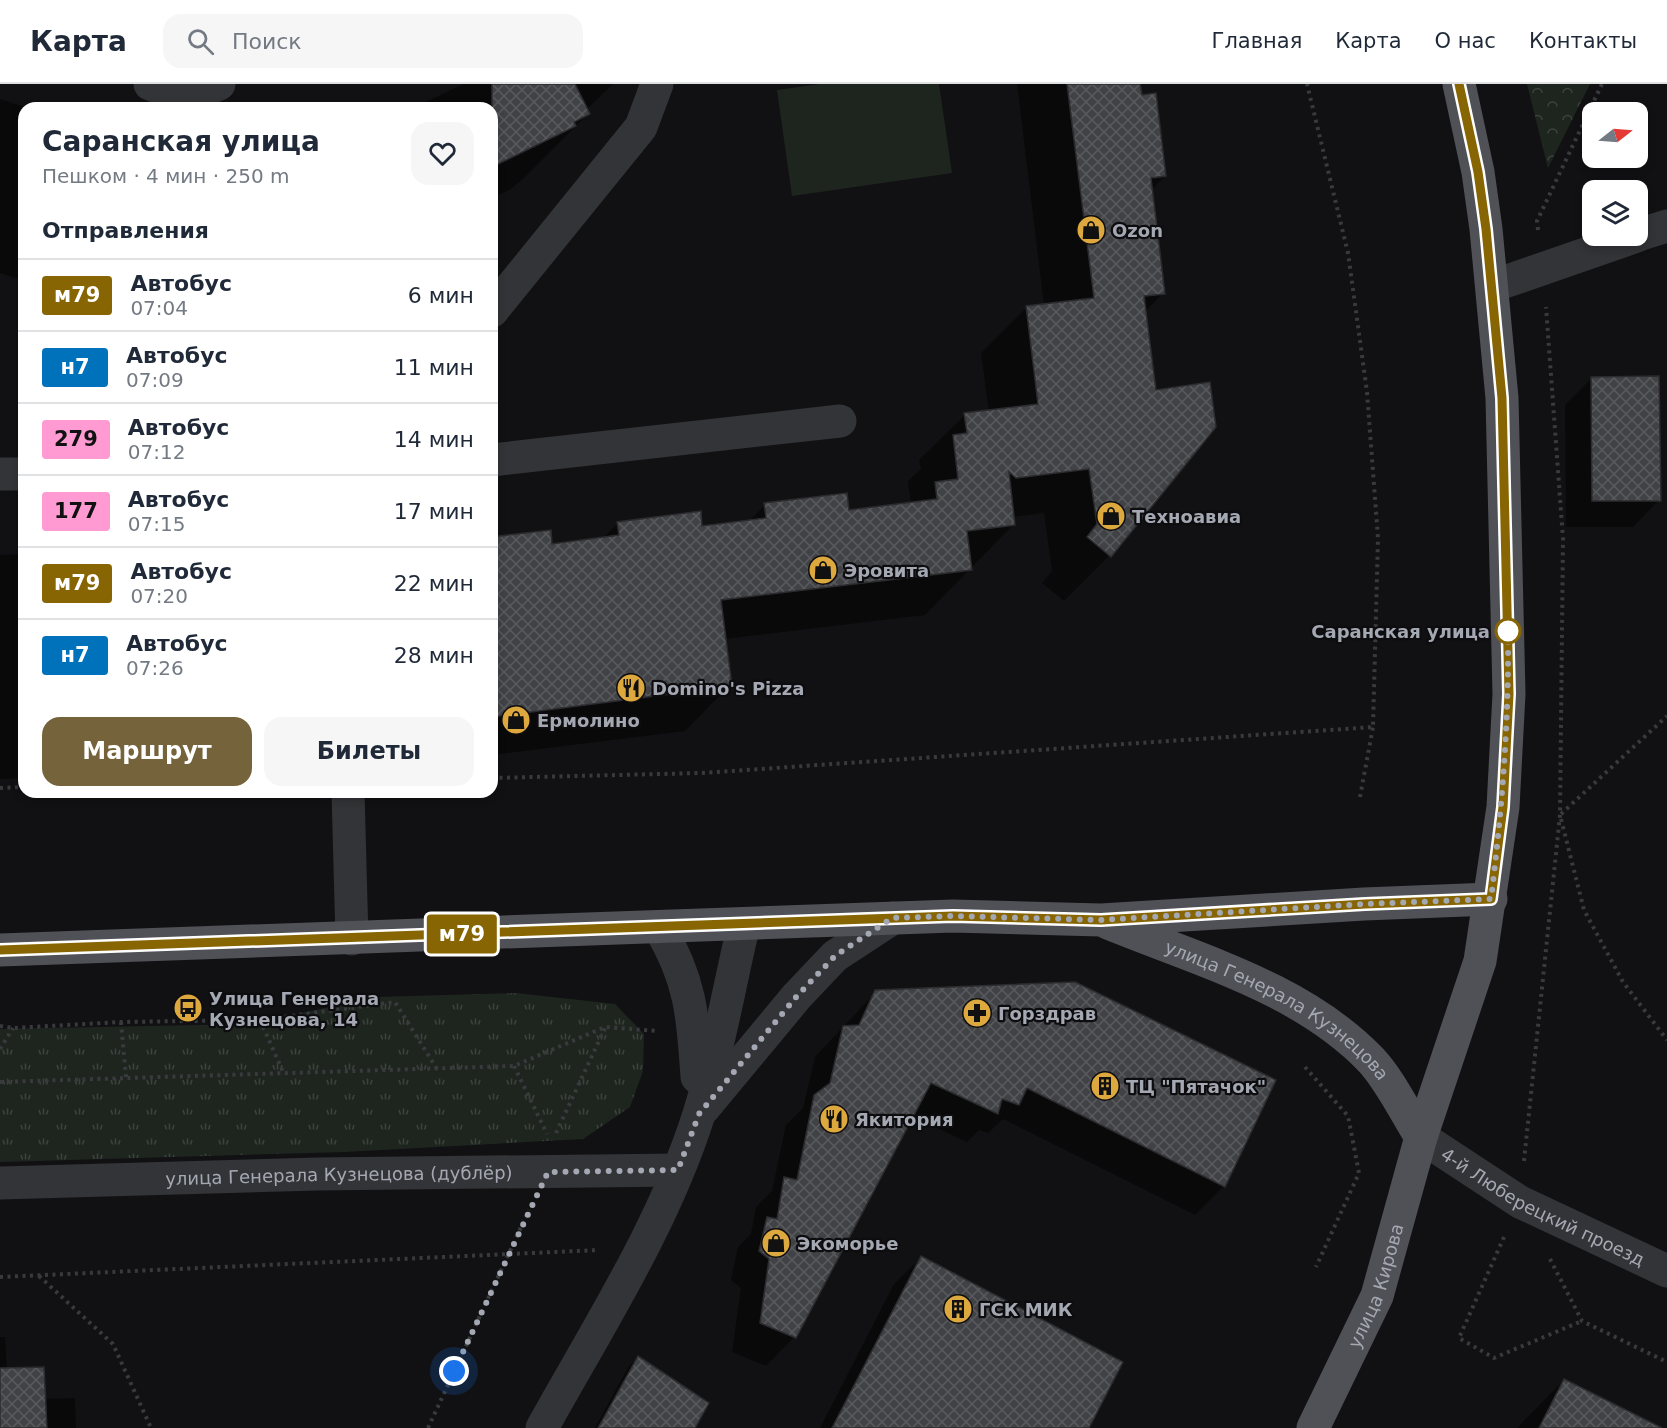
<!DOCTYPE html>
<html lang="ru">
<head>
<meta charset="utf-8">
<style>
  body { margin:0; font-family:"DejaVu Sans",sans-serif; background:#f6f6f7; color:#1f2937; height:100vh; display:flex; flex-direction:column; font-size:22px; white-space:nowrap }
  * { box-sizing:border-box; margin:0 }
  p { font-size:20px; color:#747a83 }
  .icon { flex:none; width:33px; height:33px; fill:none; stroke:currentColor; stroke-width:2; stroke-linecap:round; stroke-linejoin:round }
  .map { position:relative; flex:1; overflow:hidden }
  .panel { position:absolute; left:18px; top:18px; width:480px; height:696px; display:flex; flex-direction:column; background:#fff; border-radius:18px; box-shadow:0 3px 9px #0003 }
  .panel>* { flex:none }
  .badge { padding:0 12px; border-radius:4px; font-size:21px; line-height:39px }
  .needle { width:39px; rotate:73deg }
  .buttons { position:absolute; left:1582px; top:18px; display:grid; gap:12px }
  .buttons a { display:grid; place-items:center; width:66px; height:66px; border-radius:12px; background:#fff; box-shadow:0 3px 9px #0003; font-size:30px }
  .you { position:absolute; width:30px; height:30px; margin:-15px; border:4px solid #fff; border-radius:50%; background:#1a73e8; box-shadow:0 0 0 9px #1a73e833 }
  .map>.badge { position:absolute; translate:-50% -50%; box-shadow:0 0 0 3px #fff }
  h2 { padding:0 24px; font-size:22px; line-height:54px }
  .round { display:grid; place-items:center; flex:none; width:63px; height:63px; border-radius:18px; background:#f6f6f7 }
  .headline { display:flex; align-items:center; justify-content:space-between; height:102px; padding:0 24px }
  h1 { font-size:28px; font-weight:700; line-height:45px }
  .cta { display:flex; gap:12px; margin-top:auto; padding:12px 24px }
  .cta a { flex:1; height:69px; border-radius:18px; background:#74633b; color:#fff; font-size:24px; font-weight:700; line-height:69px; text-align:center }
  .cta a+a { background:#f6f6f7; color:#1f2937 }
  ul { padding:0; list-style:none }
  li { display:flex; align-items:center; gap:18px; height:72px; padding:0 24px; border-top:2px solid #e0e1e3 }
  li div { flex:1 }
  li b { display:block; font-size:22px }
  li em { font-style:normal }
  li .badge { min-width:66px; font-weight:700; text-align:center }
  header { display:flex; align-items:center; gap:36px; box-sizing:border-box; height:84px; padding:0 30px; background:#fff; border-bottom:2px solid #e0e1e3 }
  header strong { font-size:28px }
  nav { display:flex; gap:33px; margin-inline-start:auto; font-size:21px }
  .search { width:420px; height:54px; background:#f6f6f7; display:flex; align-items:center; gap:15px; box-sizing:border-box; padding:0 21px; border-radius:18px; color:#747a83; font-size:22px }
  .map>svg:first-child { display:block }
  .grass { fill:url(#grass-tufts) }
  .forest { fill:url(#forest-crowns) }
  .pitch { fill:#1e251f }
  .shadow { fill:#0007 }
  .building { fill:url(#building-cross-hatch); stroke:#2c2c2f; stroke-width:1.5 }
  .lines { fill:none; stroke-linecap:round; stroke-linejoin:round }
  .path { stroke:#393a3e; stroke-width:4; stroke-dasharray:3 4.5; stroke-linecap:butt }
  .minor { stroke:#333437; stroke-width:33 }
  .major { stroke:#4f5156; stroke-width:33 }
  .line-casing { stroke:#fff; stroke-width:14 }
  .line { stroke:#876503; stroke-width:9 }
  .walk { stroke:#a4a8b2; stroke-width:6; stroke-dasharray:0 10.8 }
  .stop-dot { fill:#fff; stroke:#876503; stroke-width:3 }
  .labels { text-anchor:middle; dominant-baseline:central; stroke-width:4.5; stroke-linejoin:round; paint-order:stroke }
  .poi-label { font-size:18px; font-weight:bold; fill:#a4a8b2; stroke:#0d0c0e; text-anchor:start }
  .stop-label { font-size:18px; font-weight:bold; fill:#a4a8b2; stroke:#0d0c0e; text-anchor:end }
  .street-label { font-size:18px; fill:#a4a8b2; stroke:#0d0c0e }
</style>
</head>
<body>
<header>
<strong>Карта</strong>
<div class="search"><svg class="icon" aria-label="search" viewBox="0 0 24 24"><circle cx="10" cy="10" r="6"/><path d="M15 15l6 6"/></svg>Поиск</div>
<nav><a>Главная</a><a>Карта</a><a>О нас</a><a>Контакты</a></nav>
</header>
<div class="map">
<svg width="1667" height="1344" viewBox="0 0 1667 1344">
  <defs>
    <pattern id="grass-tufts" width="24" height="20" patternUnits="userSpaceOnUse" patternTransform="scale(1.5)"><rect width="24" height="20" fill="#1e251f"/><path d="M3 7l-1-3M5 7V3M7 7l1-3M15 17l-1-3M17 17v-4M19 17l1-3" fill="none" stroke="#3c423d"/></pattern>
    <pattern id="forest-crowns" width="20" height="18" patternUnits="userSpaceOnUse" patternTransform="scale(1.5)"><rect width="20" height="18" fill="#1e251f"/><path d="M2 6a3 3 0 1 1 6 0M12 15a3 3 0 1 1 6 0" fill="none" stroke="#3c423d"/></pattern>
    <pattern id="building-cross-hatch" width="8" height="8" patternUnits="userSpaceOnUse" patternTransform="scale(1.5)"><rect width="8" height="8" fill="#414246"/><path d="M0 0l8 8M0 8l8-8" fill="none" stroke="#595a5e"/></pattern>
  </defs>
  <rect width="100%" height="100%" fill="#111113"/>
  <polygon class="grass" points="516,909 615,920 644,950 643,987 630,1023 583,1055 344,1068 0,1078 0,945 251,940 376,913"/>
  <polygon class="forest" points="1527,0 1590,0 1548,84"/>
  <polygon class="pitch" points="820,0 939,0 952,89 792,112 777,6"/>
  <g class="shadow">
    <polygon points="463,0 613,0 586,26 588,30 526,92 511,105 492,114 492,24 414,24"/>
    <polygon points="1017,0 1139,0 1165,92 1151,106 1163,209 1145,228 1109,472 1064,517 1042,499 1052,487 1044,429 1012,433 1013,441 925,531 724,555 730,601 685,647 492,671 492,455 551,461 602,455 618,439 701,444 748,438 765,421 848,428 911,420 908,397 921,385 919,376 965,331 989,328 981,269 1027,223 1044,221"/>
    <polygon points="0,15 28,24 24,24 24,197 0,189"/>
    <polygon points="1592,294 1659,416 1633,443 1566,443 1565,321"/>
    <polygon points="24,470 24,694 0,695 0,471"/>
    <polygon points="876,908 1224,1102 1195,1131 1003,1035 988,1049 979,1046 967,1058 912,1032 794,1253 766,1282 732,1268 741,1204 731,1196 738,1163 751,1150 756,1123 772,1107 786,1041 803,1024 815,973"/>
    <polygon points="921,1174 1087,1344 820,1344 894,1200"/>
    <polygon points="0,1253 5,1253 7,1286 44,1315 75,1314 76,1344 0,1344"/>
    <polygon points="638,1274 693,1344 595,1344 629,1282"/>
    <polygon points="1564,1296 1659,1344 1517,1344"/>
  </g>
  <g class="building">
    <polygon points="492,0 575,0 590,30 574,38 576,42 492,83"/>
    <polygon points="1067,0 1140,0 1142,11 1156,9 1166,92 1151,94 1165,210 1144,212 1156,306 1210,298 1216,343 1111,473 1087,453 1097,440 1089,385 1016,394 1009,388 1015,441 967,447 972,486 721,516 732,602 492,633 492,453 551,446 552,460 619,451 617,438 701,427 702,442 766,434 764,419 847,409 849,426 937,415 935,398 958,395 953,351 967,349 964,329 1038,320 1026,222 1094,214"/>
    <polygon points="1659,292 1661,417 1592,417 1591,293"/>
    <polygon points="1075,898 1276,996 1225,1103 1027,1004 1019,1021 1002,1015 998,1030 931,999 796,1254 760,1239 769,1175 759,1167 767,1133 777,1135 784,1093 797,1096 814,1011 830,999 843,942 859,941 875,906"/>
    <polygon points="921,1172 1123,1278 1089,1344 832,1344"/>
    <polygon points="638,1272 709,1319 695,1344 598,1344"/>
    <polygon points="44,1283 47,1344 0,1344 0,1284"/>
    <polygon points="1564,1295 1662,1344 1539,1344"/>
  </g>
  <g class="lines">
    <g class="path">
      <polyline points="1538,146 1537,137 1602,0"/>
      <polyline points="492,694 702,689 1373,643 1378,454 1367,308 1348,169 1307,0"/>
      <polyline points="0,704 24,703"/>
      <polyline points="1360,713 1373,643"/>
      <polyline points="1561,730 1667,632"/>
      <polyline points="1561,735 1584,826 1623,898 1667,956"/>
      <polyline points="260,936 284,990"/>
      <polyline points="121,938 126,993"/>
      <polyline points="0,942 13,944 121,938 260,936 395,918 437,985"/>
      <polyline points="0,965 13,944"/>
      <polyline points="514,982 547,1050"/>
      <polyline points="1305,983 1348,1032 1359,1089 1316,1183"/>
      <polyline points="0,998 514,982 605,943 657,947"/>
      <polyline points="556,1049 605,944"/>
      <polyline points="1524,1077 1560,731 1563,455 1546,223"/>
      <polyline points="1504,1153 1459,1254 1494,1274 1582,1237"/>
      <polyline points="1550,1175 1582,1237 1667,1278"/>
      <polyline points="39,1192 113,1260 151,1344"/>
      <polyline points="0,1193 599,1166"/>
      <polyline points="428,1344 529,1126"/>
    </g>
    <g class="minor">
      <polyline points="150,0 184,15 219,0"/>
      <polyline points="1638,151 1667,142"/>
      <polyline points="1493,202 1637,152"/>
      <polyline points="492,227 641,43 657,0"/>
      <polyline points="492,376 840,337"/>
      <polyline points="0,390 24,390"/>
      <polyline points="348,708 352,855"/>
      <path d="M659,843C691,896 693,932 697,993"/>
      <polyline points="704,1024 797,912 835,872 893,834"/>
      <path id="s1" d="M1421,1053L1520,1118L1667,1187"/>
      <path id="s2" d="M0,1099L318,1090L678,1086"/>
      <path d="M542,1344C598,1243 664,1141 699,1030C718,969 729,903 744,840"/>
    </g>
    <g class="major">
      <path id="s3" d="M1108,839C1198,876 1302,904 1371,976C1390,996 1406,1030 1421,1053"/>
      <polyline points="0,866 953,832 1101,836 1364,820 1491,815"/>
      <path id="s4" d="M1313,1344L1377,1212L1421,1053L1480,877L1503,723L1509,610L1502,314L1486,145L1478,88L1459,0"/>
    </g>
  </g>
  <g class="lines">
    <g class="line-casing">
      <polyline id="line" points="0,866 953,832 1101,836 1365,820 1491,815 1503,723 1509,610 1502,314 1486,145 1478,88 1459,0"/>
    </g>
    <use href="#line" class="line"/>
    <path class="walk" d="M454,1287L548,1088L678,1086L699,1030L797,912L835,872L892,834L953,832L1101,836L1365,820L1491,815C1502,725 1509,638 1508,547"/>
  </g>
  <defs>
    <g id="shop-disc" transform="scale(1.5)"><circle r="9.5" fill="#dda93f" stroke="#0d0c0e"/><path d="M-5-2.5h2.3a2.7 3.5 0 0 1 5.4 0H5L5.5 6h-11ZM-1.5-2.5h3a1.5 2.3 0 0 0-3 0Z" fill="#111"/></g>
    <g id="restaurant-disc" transform="scale(1.5)"><circle r="9.5" fill="#dda93f" stroke="#0d0c0e"/><path d="M-5-6h1v4h1v-4h1v4h1v-4h1v5L-1.5 .5V6h-2V.5L-5-1ZM5-6V6H3V1.5H1.5Q1.5-4 5-6Z" fill="#111"/></g>
    <g id="bus-disc" transform="scale(1.5)"><circle r="9.5" fill="#dda93f" stroke="#0d0c0e"/><path d="M-5-6H5V4H4V6H2V4H-2V6H-4V4H-5ZM-3.5-4V0h7V-4ZM-3.5 1.2v1.5H-2V1.2ZM2 1.2v1.5H3.5V1.2Z" fill="#111"/></g>
    <g id="pharmacy-disc" transform="scale(1.5)"><circle r="9.5" fill="#dda93f" stroke="#0d0c0e"/><path d="M-2-6h4v4h4v4h-4v4h-4v-4h-4v-4h4Z" fill="#111"/></g>
    <g id="building-disc" transform="scale(1.5)"><circle r="9.5" fill="#dda93f" stroke="#0d0c0e"/><path d="M-4-6H4V6H1V3H-1V6H-4ZM-2.5-4.3h1.7v1.8h-1.7ZM.8-4.3h1.7v1.8H.8ZM-2.5-1h1.7V.8h-1.7ZM.8-1h1.7V.8H.8Z" fill="#111"/></g>
  </defs>
  <g fill-rule="evenodd">
    <use href="#shop-disc" x="1091" y="146"/>
    <use href="#shop-disc" x="1111" y="432"/>
    <use href="#shop-disc" x="823" y="486"/>
    <use href="#restaurant-disc" x="631" y="604"/>
    <use href="#shop-disc" x="516" y="636"/>
    <use href="#bus-disc" x="188" y="924"/>
    <use href="#pharmacy-disc" x="977" y="929"/>
    <use href="#building-disc" x="1105" y="1002"/>
    <use href="#restaurant-disc" x="834" y="1035"/>
    <use href="#shop-disc" x="776" y="1159"/>
    <use href="#building-disc" x="958" y="1225"/>
  </g>
  <circle class="stop-dot" cx="1508" cy="547" r="12"/>
  <g class="labels">
    <g class="poi-label">
      <text x="1112" y="146">Ozon</text>
      <text x="1132" y="432">Техноавиа</text>
      <text x="844" y="486">Эровита</text>
      <text x="652" y="604">Domino's Pizza</text>
      <text x="537" y="636">Ермолино</text>
      <text x="209" y="914">Улица Генерала<tspan x="209" dy="21">Кузнецова, 14</tspan></text>
      <text x="998" y="929">Горздрав</text>
      <text x="1126" y="1002">ТЦ "Пятачок"</text>
      <text x="855" y="1035">Якитория</text>
      <text x="797" y="1159">Экоморье</text>
      <text x="979" y="1225">ГСК МИК</text>
    </g>
    <g class="stop-label">
      <text x="1490" y="547">Саранская улица</text>
    </g>
    <g class="street-label">
      <text stroke="none"><textPath href="#s3" startOffset="192">улица Генерала Кузнецова</textPath></text>
      <text stroke="none"><textPath href="#s2" startOffset="339">улица Генерала Кузнецова (дублёр)</textPath></text>
      <text stroke="none"><textPath href="#s1" startOffset="141">4-й Люберецкий проезд</textPath></text>
      <text stroke="none"><textPath href="#s4" startOffset="156">улица Кирова</textPath></text>
    </g>
  </g>
</svg>
<div class="buttons">
<a><svg class="needle" viewBox="-14 -14 28 28"><path d="M0-13l5 13h-10z" fill="#e53935"/><path d="M0 13l5-13h-10z" fill="#747a83"/></svg></a>
<a><svg class="icon" aria-label="layers" viewBox="0 0 24 24"><path d="M12 4l9 5-9 5-9-5zM3 14l9 5 9-5"/></svg></a>
</div>
<div class="you" style="left:454px;top:1287px"></div>
<b class="badge" style="left:462px;top:850px;background:#876503;color:#fff">м79</b>
<section class="panel">
<div class="headline"><div><h1>Саранская улица</h1><p>Пешком · 4 мин · 250 m</p></div><a class="round"><svg class="icon" aria-label="heart" viewBox="0 0 24 24"><path d="M12 20l-8-8c-3-5 5-10 8-4 3-6 11-1 8 4z"/></svg></a></div>
<h2>Отправления</h2>
<ul>
<li><span class="badge" style="background:#876503;color:#fff">м79</span><div><b>Автобус</b><p>07:04</p></div><em>6 мин</em></li>
<li><span class="badge" style="background:#0072bc;color:#fff">н7</span><div><b>Автобус</b><p>07:09</p></div><em>11 мин</em></li>
<li><span class="badge" style="background:#ff9ad2;color:#111">279</span><div><b>Автобус</b><p>07:12</p></div><em>14 мин</em></li>
<li><span class="badge" style="background:#ff9ad2;color:#111">177</span><div><b>Автобус</b><p>07:15</p></div><em>17 мин</em></li>
<li><span class="badge" style="background:#876503;color:#fff">м79</span><div><b>Автобус</b><p>07:20</p></div><em>22 мин</em></li>
<li><span class="badge" style="background:#0072bc;color:#fff">н7</span><div><b>Автобус</b><p>07:26</p></div><em>28 мин</em></li>
</ul>
<div class="cta"><a>Маршрут</a><a>Билеты</a></div>
</section>
</div>
</body>
</html>
